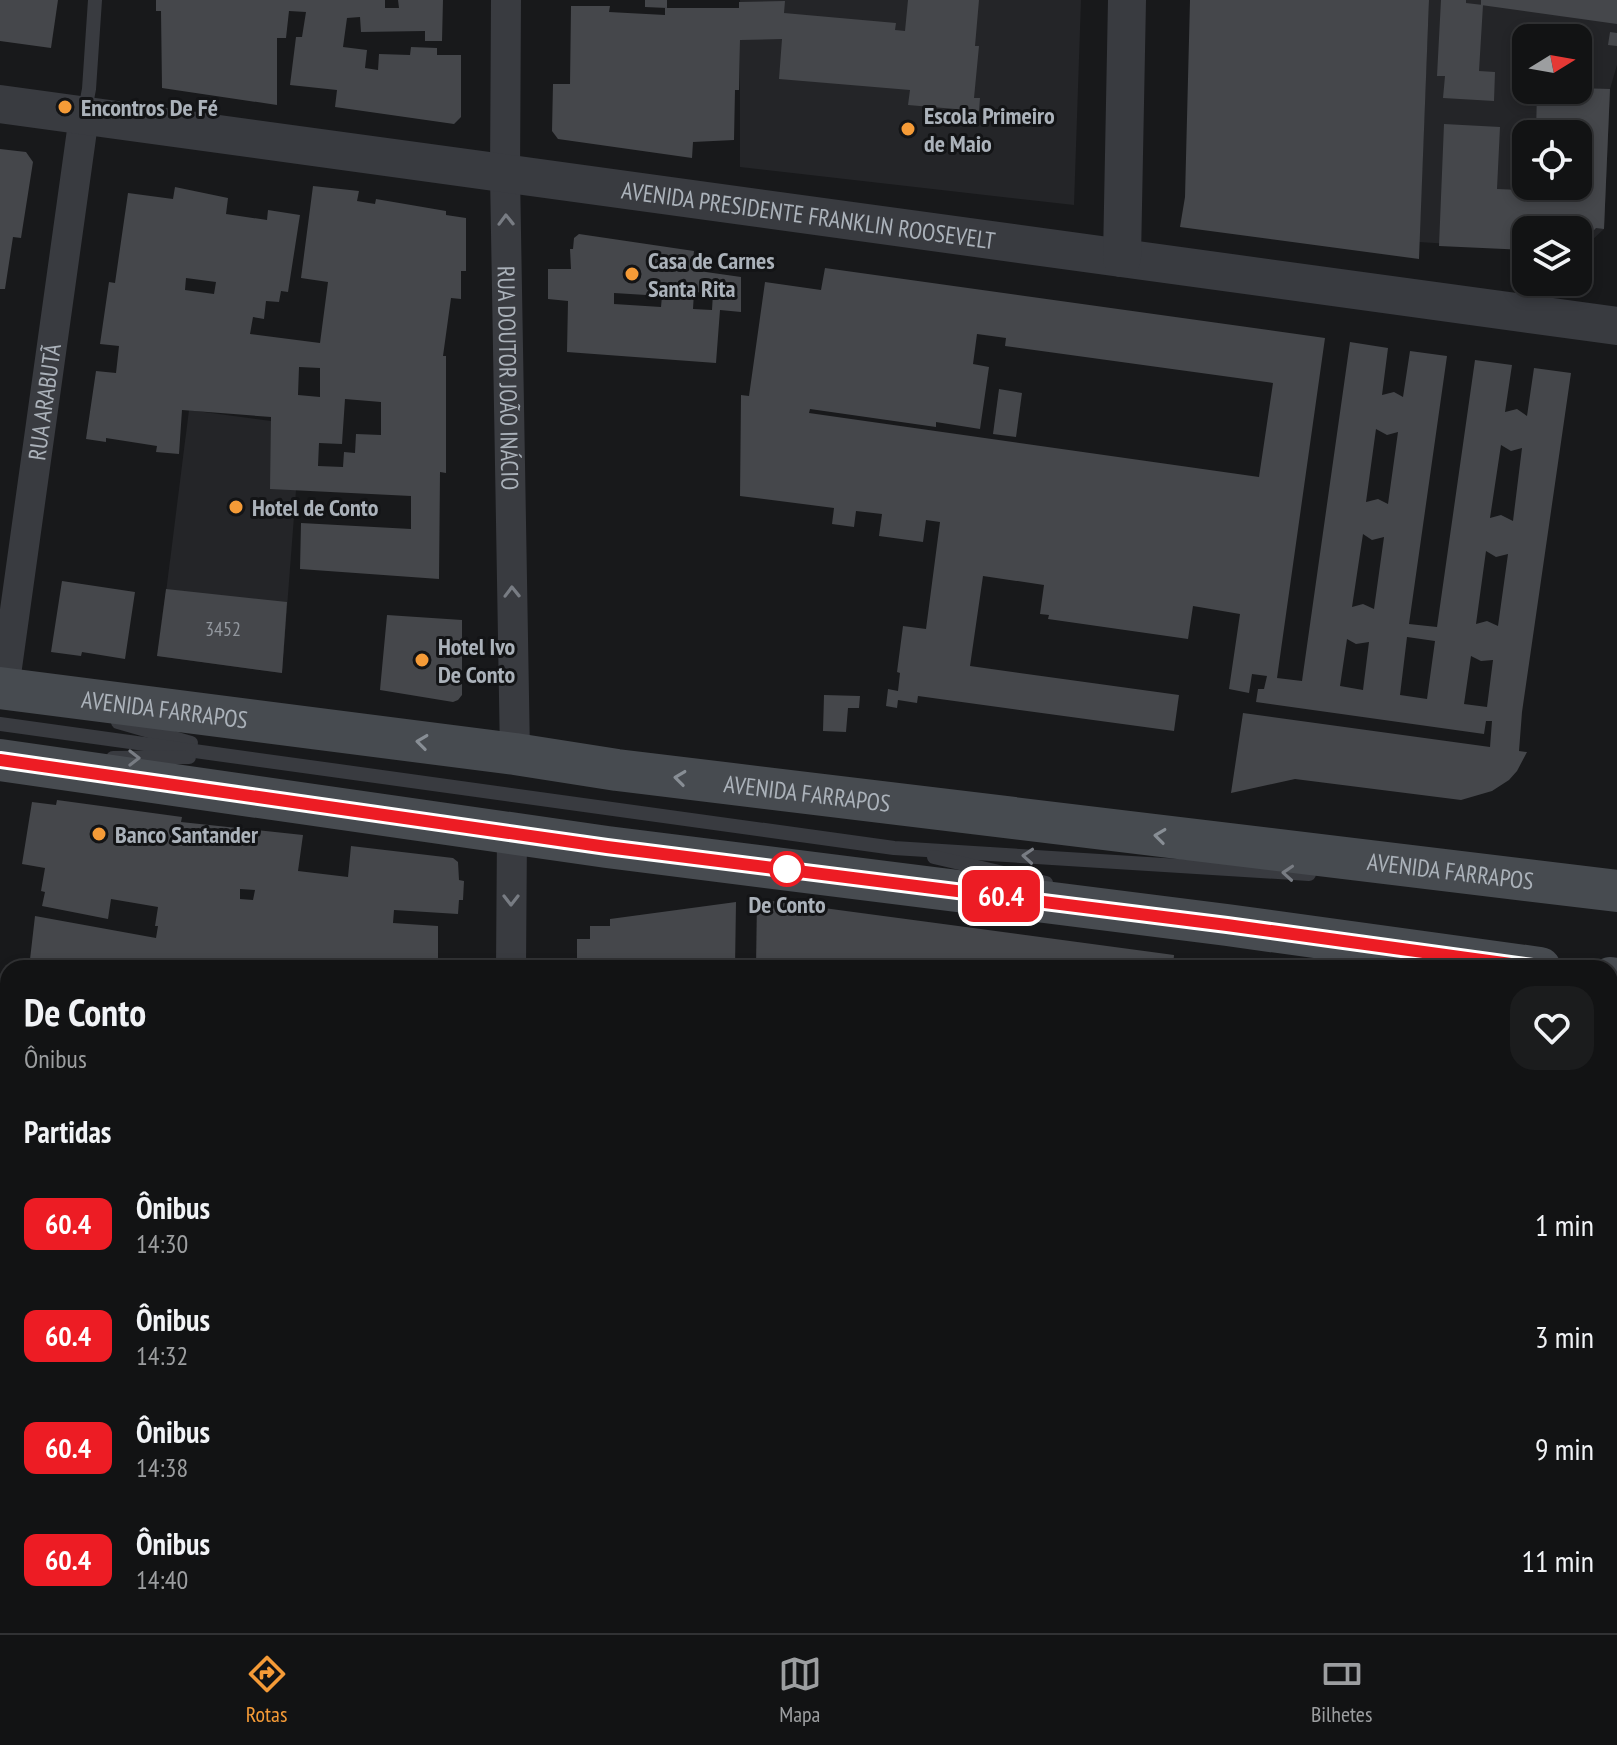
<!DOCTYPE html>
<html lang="pt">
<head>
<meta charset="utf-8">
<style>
  body { margin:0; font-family:"PT Sans Narrow",sans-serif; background:#1b1c1d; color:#f1f3f6; height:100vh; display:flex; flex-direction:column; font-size:30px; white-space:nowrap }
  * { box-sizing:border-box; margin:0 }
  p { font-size:26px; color:#9c9ea0 }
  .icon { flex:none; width:44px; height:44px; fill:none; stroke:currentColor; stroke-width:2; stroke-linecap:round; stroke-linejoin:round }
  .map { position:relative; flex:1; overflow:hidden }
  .side { position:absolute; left:0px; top:960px; width:1618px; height:674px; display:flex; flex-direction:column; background:#121314; border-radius:24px 24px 0 0; box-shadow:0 4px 12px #0003,0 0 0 2px #313234 }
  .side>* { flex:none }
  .badge { padding:0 16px; border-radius:12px; font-size:28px; line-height:52px }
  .needle { width:52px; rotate:79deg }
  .tools { position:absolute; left:1512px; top:24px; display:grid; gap:16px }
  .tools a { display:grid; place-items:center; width:80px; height:80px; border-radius:16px; background:#121314; box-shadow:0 4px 12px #0003,0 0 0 2px #313234; font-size:40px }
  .map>.badge { position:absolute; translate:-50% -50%; box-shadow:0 0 0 4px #fff }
  h2 { padding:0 24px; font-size:30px; line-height:72px }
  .round { display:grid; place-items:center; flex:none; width:84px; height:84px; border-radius:24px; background:#1b1c1d }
  .headline { display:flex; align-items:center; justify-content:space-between; height:136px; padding:0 24px }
  h1 { font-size:38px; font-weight:700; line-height:60px }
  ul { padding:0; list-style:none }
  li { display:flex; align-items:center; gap:24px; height:112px; padding:0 24px }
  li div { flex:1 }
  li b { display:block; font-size:30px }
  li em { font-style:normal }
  li .badge { min-width:88px; font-weight:700; text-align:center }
  .menu { display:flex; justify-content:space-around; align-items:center; height:112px; border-top:2px solid #313234; background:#121314; font-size:22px; color:#9c9ea0 }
  .menu a { display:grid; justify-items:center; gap:4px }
  .menu .on { color:#f59b37 }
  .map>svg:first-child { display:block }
  .built { fill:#242528; fill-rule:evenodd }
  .building { fill:#45474b; fill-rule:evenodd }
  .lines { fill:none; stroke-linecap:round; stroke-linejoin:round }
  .service { stroke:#393b40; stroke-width:14 }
  .minor { stroke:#393b40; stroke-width:30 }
  .tertiary { stroke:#393b40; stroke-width:38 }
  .secondary { stroke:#474b50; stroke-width:42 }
  .primary { stroke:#55595f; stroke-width:44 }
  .oneway { stroke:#787c83 }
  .oneway2 { stroke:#888e95 }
  .line-casing { stroke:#fff; stroke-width:18 }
  .line { stroke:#ed1c24; stroke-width:12 }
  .poi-dot { fill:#f59b37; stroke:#131416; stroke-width:3 }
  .stop-dot { fill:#fff; stroke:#ed1c24; stroke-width:4 }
  .labels { text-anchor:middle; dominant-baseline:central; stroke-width:6; stroke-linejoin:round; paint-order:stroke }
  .number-label { font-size:20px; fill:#92979e }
  .poi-label { font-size:24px; font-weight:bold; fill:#abb2ba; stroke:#131416; text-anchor:start }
  .street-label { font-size:24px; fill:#abb2ba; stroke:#131416 }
  .stop-label { font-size:24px; font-weight:bold; fill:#abb2ba; stroke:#131416 }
</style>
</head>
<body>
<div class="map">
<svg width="1617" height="1633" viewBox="0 0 1617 1633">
  <rect width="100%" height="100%" fill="#18191b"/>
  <g class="built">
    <polygon points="740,0 1081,0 1074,205 740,167"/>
    <path d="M1429,0H1617V65L1610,89L1604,229L1579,252L1578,230H1526V249L1419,242ZM1526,38H1578V90H1526ZM1526,134H1578V186H1526Z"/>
    <polygon points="189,410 301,425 282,673 158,656"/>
  </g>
  <g class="building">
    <polygon points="0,0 58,0 51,48 0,41"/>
    <polygon points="156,0 385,0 385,8 399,8 398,0 443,0 442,41 425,41 425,31 361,32 360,17 347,18 343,47 367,50 365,68 378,70 379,54 410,55 411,47 437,48 437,55 461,55 461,117 454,124 335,107 337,90 290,85 296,37 302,37 306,12 289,11 286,38 277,38 277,105 162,88 161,11 156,11"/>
    <polygon points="645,0 667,0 667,8 645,7"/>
    <polygon points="908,0 979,0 975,46 979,46 974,98 980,98 979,111 908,105 910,90 779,79 782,39 740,40 739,90 735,90 734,140 693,142 692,158 558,139 552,131 553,84 570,84 571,6 610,6 609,12 665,15 665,8 739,8 739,2 785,1 784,13 896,23 895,30 905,31"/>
    <polygon points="1190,0 1429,0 1419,259 1180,227 1185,197"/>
    <polygon points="1441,0 1466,0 1466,3 1483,5 1479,71 1495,72 1494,101 1443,98 1445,76 1437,76"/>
    <polygon points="1481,0 1617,0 1617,24 1481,5"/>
    <polygon points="1610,32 1617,33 1617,46 1608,45"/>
    <polygon points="1578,88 1610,89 1604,229 1596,228 1578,247 1578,230 1526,230 1526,250 1439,246 1444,124 1500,127 1497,189 1546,191 1546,186 1578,186 1578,134 1536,134 1537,90 1578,90"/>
    <polygon points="0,149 26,152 33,162 21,238 13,237 5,289 0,289"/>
    <path d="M313,186L359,191L357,201L375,204L376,199L446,211V215L466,218V271H461V299L451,298L443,356H446V473L440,472L439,579L300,569L301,523L411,529V496L270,489L271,417L182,410L179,454L156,452L157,446L106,438V442L86,439L96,371L116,373L119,346L100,344L109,282L115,283L128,193L173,199L175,187L228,198L226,214L267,220L268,210L300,215L288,292L281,291L279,302L266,301L264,319L253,317L250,334L320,343L328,282L301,278ZM186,278L216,282L214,294L185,290ZM299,367L320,368V397L298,395ZM345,399L381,402V435L356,434L355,453L344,452L343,467L318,466L319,443L342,444Z"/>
    <path d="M579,234L694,251L692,270L741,277V312L720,310L716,363L567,352L568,301L548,299V269H571L570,249H573L574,238ZM694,292L713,293L712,310L693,309ZM614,293L662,296L661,307L614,304Z"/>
    <path d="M825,268L1325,338L1277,678L1302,681L1350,342L1388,348L1382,395L1394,392L1403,397L1410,351L1447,356L1409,624L1437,627L1475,360L1512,365L1505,412L1517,409L1527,416L1534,368L1571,373L1522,712L1519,751L1527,752L1517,771L1509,780L1492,791L1461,800L1295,779L1231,793L1243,713L1490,747L1492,721H1486L1484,734L1256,702L1258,689H1264L1267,676L1252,674L1249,693L1229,689L1240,614L1193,606L1188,639L1048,619L1049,615L1040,614L1044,585L983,576L970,666L1179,695L1174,731L918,696L917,703L898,700L897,708L886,706L888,689L898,691L900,673L897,672L903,626L926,629L940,522L926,520L923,542L879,536L882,514L856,511L854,527L832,524L834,508L740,496L741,395L749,396L765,282L821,290ZM977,334L1006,338L1005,346L1273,383L1259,477L809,413L810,409L936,427V422L980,429L989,367L973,364ZM1376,429L1387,435L1398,432L1388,504L1378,499L1366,502ZM1501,445L1511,451L1522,448L1513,521L1501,515L1490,518ZM1363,534L1372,540L1384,537L1374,609L1363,604L1352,607ZM1486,551L1496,557L1508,554L1498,626L1487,621L1476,624ZM1407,637L1435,641L1427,699L1400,695ZM1347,639L1356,644L1369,642L1363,690L1340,686ZM1471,656L1481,661L1493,660L1487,707L1464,704Z"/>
    <polygon points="999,389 1022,393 1016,437 993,434"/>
    <polygon points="62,581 135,592 125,659 82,652 81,656 51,652"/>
    <polygon points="166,589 287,602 282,673 157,656"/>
    <polygon points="387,615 462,620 462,695 458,700 453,702 380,690"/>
    <polygon points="824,695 860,696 859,708 848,708 846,732 823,731"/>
    <path d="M57,800L182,817L181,822L303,835L298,871L348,877L351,846L453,858L458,862L459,880L464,881L463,900H459L458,914L394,910L393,923L438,926V968H29L35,916L156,938L158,926H155L158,907L111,899L108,919L42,906L45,892L41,891L45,868L22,864L32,802L56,805ZM240,889L255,890L253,900L240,899Z"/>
    <polygon points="757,899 1174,955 1173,968 756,968"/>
    <polygon points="736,902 735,968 577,968 577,939 590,939 590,926 610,926 610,919"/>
    <polygon points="5,1092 8,1093 8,1173 0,1172 0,1124"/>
    <polygon points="0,1386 8,1387 8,1626 440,1626 440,1633 0,1633"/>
    <rect x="641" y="1626" width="390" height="7"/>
    <polygon points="1139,1626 1561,1626 1560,1633 1139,1633"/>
  </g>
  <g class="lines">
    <g class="service">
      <polyline points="84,115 89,89 95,0"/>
      <polyline points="118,722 191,743"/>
      <polyline points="0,724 894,848 1309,874"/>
      <polyline points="113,758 189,757"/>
      <polyline points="934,857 1046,883"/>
    </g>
    <g class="minor">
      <path id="s1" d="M506,0L505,174L515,754"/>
      <path id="s2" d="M4,689L84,116"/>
      <polyline points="511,968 512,832"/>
      <polyline points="510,1626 510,1633"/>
    </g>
    <g class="tertiary">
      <path id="s3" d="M0,104L1617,326"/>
      <polyline points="1122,258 1127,0"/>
      <polyline points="0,1342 8,1343"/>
    </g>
    <g class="secondary">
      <path id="s4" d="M0,688L515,754L617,770L1617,891"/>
      <polyline points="0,760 607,847 1227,925 1540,968"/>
      <polyline points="1610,978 1617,979"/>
    </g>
    <polyline class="primary" points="1613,1633 1617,1554"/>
  </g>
  <defs><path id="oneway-chevron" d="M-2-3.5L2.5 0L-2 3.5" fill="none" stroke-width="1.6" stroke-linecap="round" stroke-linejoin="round" transform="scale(2)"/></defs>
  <g class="oneway">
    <use href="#oneway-chevron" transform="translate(506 220) rotate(-91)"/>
    <use href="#oneway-chevron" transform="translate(512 592) rotate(-91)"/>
    <use href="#oneway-chevron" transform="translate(134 758)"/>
    <use href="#oneway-chevron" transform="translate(1028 856) rotate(-176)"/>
    <use href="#oneway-chevron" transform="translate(1288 873) rotate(-176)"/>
    <use href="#oneway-chevron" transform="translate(511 900) rotate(90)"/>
  </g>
  <g class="oneway2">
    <use href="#oneway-chevron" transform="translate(422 742) rotate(-173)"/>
    <use href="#oneway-chevron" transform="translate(680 778) rotate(-173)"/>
    <use href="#oneway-chevron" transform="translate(1160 836) rotate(-173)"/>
  </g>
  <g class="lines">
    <g class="line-casing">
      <polyline id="line" points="0,760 607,847 1227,925 1540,968"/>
    </g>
    <use href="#line" class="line"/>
  </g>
  <g class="poi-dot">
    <circle cx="65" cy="107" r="8"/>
    <circle cx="908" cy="129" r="8"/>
    <circle cx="632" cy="274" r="8"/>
    <circle cx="236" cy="507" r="8"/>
    <circle cx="422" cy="660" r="8"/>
    <circle cx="99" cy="834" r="8"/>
  </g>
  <circle class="stop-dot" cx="787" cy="869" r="16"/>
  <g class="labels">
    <g class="number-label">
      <text x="223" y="629">3452</text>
    </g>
    <g class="poi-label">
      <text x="81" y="107">Encontros De Fé</text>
      <text x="924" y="115">Escola Primeiro<tspan x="924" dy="28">de Maio</tspan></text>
      <text x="648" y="260">Casa de Carnes<tspan x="648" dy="28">Santa Rita</tspan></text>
      <text x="252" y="507">Hotel de Conto</text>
      <text x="438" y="646">Hotel Ivo<tspan x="438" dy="28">De Conto</tspan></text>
      <text x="115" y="834">Banco Santander</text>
    </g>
    <g class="street-label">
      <text stroke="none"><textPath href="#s3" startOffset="816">AVENIDA PRESIDENTE FRANKLIN ROOSEVELT</textPath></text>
      <text stroke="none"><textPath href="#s1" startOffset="378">RUA DOUTOR JOÃO INÁCIO</textPath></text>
      <text stroke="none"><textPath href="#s2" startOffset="290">RUA ARABUTÃ</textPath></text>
      <text stroke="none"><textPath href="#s4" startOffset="166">AVENIDA FARRAPOS</textPath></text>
      <text stroke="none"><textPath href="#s4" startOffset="814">AVENIDA FARRAPOS</textPath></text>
      <text stroke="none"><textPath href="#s4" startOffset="1462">AVENIDA FARRAPOS</textPath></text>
    </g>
    <g class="stop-label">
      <text x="787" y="904">De Conto</text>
    </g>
  </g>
</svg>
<div class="tools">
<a><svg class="needle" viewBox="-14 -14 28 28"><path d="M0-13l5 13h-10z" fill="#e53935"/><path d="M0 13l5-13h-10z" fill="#9c9ea0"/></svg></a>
<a><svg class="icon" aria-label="locate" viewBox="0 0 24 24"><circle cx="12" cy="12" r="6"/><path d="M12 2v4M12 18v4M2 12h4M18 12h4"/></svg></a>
<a><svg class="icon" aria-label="layers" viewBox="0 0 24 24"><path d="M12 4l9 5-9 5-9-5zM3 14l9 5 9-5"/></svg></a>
</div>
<b class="badge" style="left:1001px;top:896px;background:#ed1c24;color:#fff">60.4</b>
<section class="side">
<div class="headline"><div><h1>De Conto</h1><p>Ônibus</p></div><a class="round"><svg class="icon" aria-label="heart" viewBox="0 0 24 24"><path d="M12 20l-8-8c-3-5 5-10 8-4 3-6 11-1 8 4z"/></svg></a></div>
<h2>Partidas</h2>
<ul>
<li><span class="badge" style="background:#ed1c24;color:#fff">60.4</span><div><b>Ônibus</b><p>14:30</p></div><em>1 min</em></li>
<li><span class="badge" style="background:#ed1c24;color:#fff">60.4</span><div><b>Ônibus</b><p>14:32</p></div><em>3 min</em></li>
<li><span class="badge" style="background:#ed1c24;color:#fff">60.4</span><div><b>Ônibus</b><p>14:38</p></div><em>9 min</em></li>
<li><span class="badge" style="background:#ed1c24;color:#fff">60.4</span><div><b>Ônibus</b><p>14:40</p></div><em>11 min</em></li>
</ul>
</section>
</div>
<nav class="menu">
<a class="on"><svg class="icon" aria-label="directions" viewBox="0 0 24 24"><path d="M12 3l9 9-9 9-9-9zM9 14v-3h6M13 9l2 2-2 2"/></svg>Rotas</a>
<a><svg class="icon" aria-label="map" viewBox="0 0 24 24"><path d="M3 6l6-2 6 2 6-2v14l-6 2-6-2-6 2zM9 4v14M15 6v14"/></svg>Mapa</a>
<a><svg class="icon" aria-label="tickets" viewBox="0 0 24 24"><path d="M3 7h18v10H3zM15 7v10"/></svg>Bilhetes</a>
</nav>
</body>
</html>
